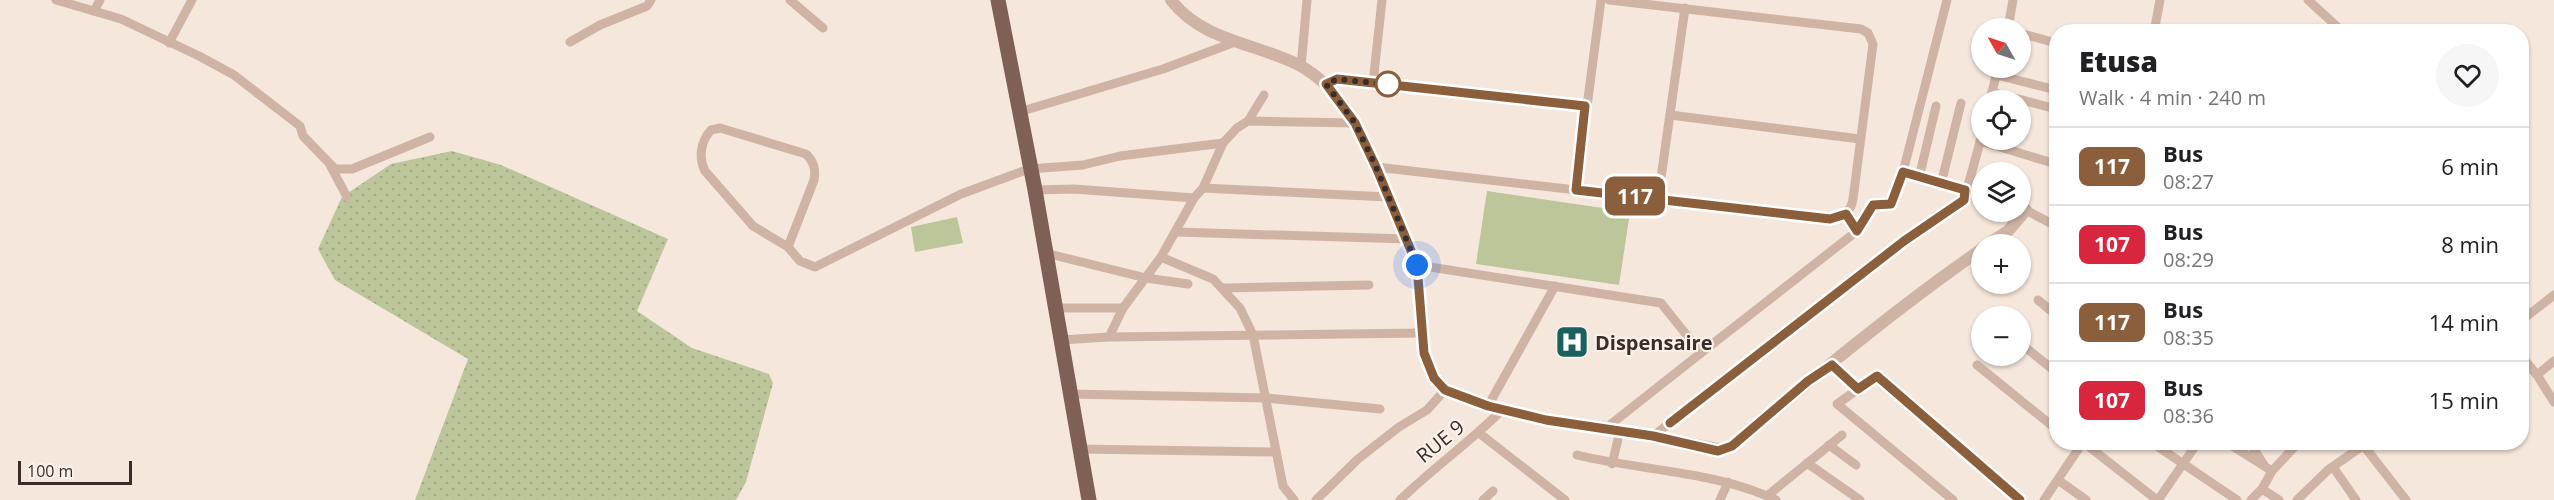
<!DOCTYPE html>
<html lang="en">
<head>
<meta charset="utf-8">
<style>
  body { margin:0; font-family:"Open Sans",sans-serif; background:#f6f6f6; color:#202124; height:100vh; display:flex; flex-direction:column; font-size:22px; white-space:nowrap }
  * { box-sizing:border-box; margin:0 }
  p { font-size:20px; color:#757577 }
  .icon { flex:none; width:33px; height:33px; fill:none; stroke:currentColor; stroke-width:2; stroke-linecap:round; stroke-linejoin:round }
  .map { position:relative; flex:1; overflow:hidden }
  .sheet { position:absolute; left:2049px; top:24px; width:480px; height:426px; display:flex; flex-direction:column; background:#fff; border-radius:24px; box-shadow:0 2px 4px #0004 }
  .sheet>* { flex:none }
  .badge { padding:0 12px; border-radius:9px; font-size:21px; line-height:39px }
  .needle { width:39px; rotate:309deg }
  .controls { position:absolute; left:1971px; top:18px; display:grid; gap:12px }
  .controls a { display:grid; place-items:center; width:60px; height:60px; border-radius:50%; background:#fff; box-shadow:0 2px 4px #0004; font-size:30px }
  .scale { position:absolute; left:18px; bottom:15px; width:114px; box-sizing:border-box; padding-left:6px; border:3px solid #3a2c28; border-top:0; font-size:16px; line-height:21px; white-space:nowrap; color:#3a2c28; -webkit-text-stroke:4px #fcf1e9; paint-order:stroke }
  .you { position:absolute; width:30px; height:30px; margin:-15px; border:4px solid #fff; border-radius:50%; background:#1a73e8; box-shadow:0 0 0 9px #1a73e833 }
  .map>.badge { position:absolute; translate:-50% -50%; box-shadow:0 0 0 3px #fff }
  .round { display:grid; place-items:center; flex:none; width:63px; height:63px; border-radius:32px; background:#f6f6f6 }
  .summary { display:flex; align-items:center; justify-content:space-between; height:102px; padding:0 30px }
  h1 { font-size:28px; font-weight:800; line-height:45px }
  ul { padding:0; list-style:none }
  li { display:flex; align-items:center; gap:18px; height:78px; padding:0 30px; border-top:2px solid #e0e0e0 }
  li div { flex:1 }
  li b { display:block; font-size:22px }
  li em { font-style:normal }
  li .badge { min-width:66px; font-weight:700; text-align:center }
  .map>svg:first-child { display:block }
  .green { fill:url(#green-dots) }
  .pitch { fill:#bcc69a }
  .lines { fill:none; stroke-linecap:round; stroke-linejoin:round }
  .minor { stroke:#cfb4a6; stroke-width:9 }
  .tertiary { stroke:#cfb4a6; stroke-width:12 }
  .primary { stroke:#7e6057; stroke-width:15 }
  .line-casing { stroke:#fff; stroke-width:14 }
  .line { stroke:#8b5e3c; stroke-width:9 }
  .walk { stroke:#3a2c28; stroke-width:6; stroke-dasharray:0 10.8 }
  .stop-dot { fill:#fff; stroke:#8b5e3c; stroke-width:3 }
  .labels { text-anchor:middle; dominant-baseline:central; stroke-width:4.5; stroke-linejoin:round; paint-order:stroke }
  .poi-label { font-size:20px; font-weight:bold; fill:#3a2c28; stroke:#fcf1e9; text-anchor:start }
  .street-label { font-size:20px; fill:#3a2c28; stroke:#fcf1e9 }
</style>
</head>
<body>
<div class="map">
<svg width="2554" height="500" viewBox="0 0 2554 500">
  <defs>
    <pattern id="green-dots" width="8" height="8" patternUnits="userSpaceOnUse" patternTransform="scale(1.5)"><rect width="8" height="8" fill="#bcc69a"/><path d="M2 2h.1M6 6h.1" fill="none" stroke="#a2aa85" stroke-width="1.8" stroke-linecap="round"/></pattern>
  </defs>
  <rect width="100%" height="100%" fill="#f5e7dc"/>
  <polygon class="green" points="452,151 501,165 668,239 637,311 692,348 769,374 773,383 746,482 736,500 415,500 468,359 335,280 318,249 342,197 391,164"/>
  <g class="pitch">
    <polygon points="1487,191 1630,212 1619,285 1476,264"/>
    <polygon points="957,217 963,243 915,252 911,227"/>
  </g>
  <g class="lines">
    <g class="minor">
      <polyline points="56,0 121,19 199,56 234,75 300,126 303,136 335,169 352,169 430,137"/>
      <polyline points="790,0 823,28"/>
      <polyline points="1947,0 1903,172 1965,190"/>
      <polyline points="2308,0 2343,32"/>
      <polyline points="94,11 100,0"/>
      <polyline points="2008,28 2013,0"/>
      <polyline points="2154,32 2160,0"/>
      <polyline points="2020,33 2056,43"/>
      <polyline points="570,42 600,25 647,6 651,0"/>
      <polyline points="169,43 192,0"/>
      <polyline points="1301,67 1307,0"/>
      <polyline points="1997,75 2056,90"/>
      <polyline points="1373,83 1382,0"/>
      <polyline points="1326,84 1337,79 1585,106"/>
      <polyline points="1992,92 2056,109"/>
      <polyline points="1990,100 1998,68"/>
      <polyline points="1019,112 1163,69 1235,42"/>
      <polyline points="1670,115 1860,139"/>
      <polyline points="1248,121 1264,95"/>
      <polyline points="1980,141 2056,164"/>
      <polyline points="330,165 347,197"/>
      <path d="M1376,167L1830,219C1843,218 1851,212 1853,199L1873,44L1868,33L1861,29L1609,0"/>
      <polyline points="1919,178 1936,106"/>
      <polyline points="1941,184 1961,103"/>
      <polyline points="1203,188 1387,197"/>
      <polyline points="1035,190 1074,189 1194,198"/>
      <polyline points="1576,190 1601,0"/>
      <polyline points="1658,199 1685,8"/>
      <polyline points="2022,208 2056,226"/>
      <polyline points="1176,232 1407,239"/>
      <path d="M788,247L814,180C816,169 814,162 806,154L720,128L711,130C701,141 698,157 705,171L753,226L788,247L800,261L815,267L961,194L1029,169L1083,165L1120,156L1223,143"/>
      <polyline points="1045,253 1146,278 1188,284"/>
      <polyline points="1161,257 1213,279 1240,308 1253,335 1283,486 1294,500"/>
      <polyline points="1417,265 1661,303 1701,353 1606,428"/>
      <polyline points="1224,288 1369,285"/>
      <polyline points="2038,300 2056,315"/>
      <polyline points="1056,308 1123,308"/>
      <polyline points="2522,320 2554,295"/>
      <polyline points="1109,337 1421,333"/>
      <polyline points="1061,340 1109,337 1123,308 1161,257 1194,198 1203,188 1223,143 1237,128 1248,121 1355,123"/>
      <polyline points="2020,343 2056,372"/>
      <polyline points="1701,353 1857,231 1873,205 1891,204 1903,172"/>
      <polyline points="2522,357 2537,375 2554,402"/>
      <polyline points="1832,365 1859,389"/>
      <polyline points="1977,365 2056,429"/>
      <polyline points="2537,375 2554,361"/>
      <polyline points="1069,394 1266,398 1380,409"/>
      <polyline points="1488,406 1555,286"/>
      <polyline points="1479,433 1565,500"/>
      <polyline points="1653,436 1904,241 1964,200 1982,135"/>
      <polyline points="2083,442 2157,500"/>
      <polyline points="2151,442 2237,500"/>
      <polyline points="2226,442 2272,471"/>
      <polyline points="2249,442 2264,465"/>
      <polyline points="1829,445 1856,465"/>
      <polyline points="2364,446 2406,500"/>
      <polyline points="1079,449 1276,452"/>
      <path d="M1577,455C1642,471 1716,471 1776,500"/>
      <polyline points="1807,463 1860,500"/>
      <polyline points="1612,464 1620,431"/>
      <polyline points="2333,467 2356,500"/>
      <polyline points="2058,480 2086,500"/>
      <polyline points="2262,489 2279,500"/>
      <polyline points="1767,496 1842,435"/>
      <polyline points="1316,500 1358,459 1399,427 1427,410 1445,390"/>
      <path d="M1400,500C1433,468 1470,442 1502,410"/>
      <polyline points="1483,500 1493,491"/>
      <polyline points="1720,500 1728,482"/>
      <polyline points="1953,500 1837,404 1877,376 2020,500"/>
      <polyline points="2044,500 2083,442"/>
      <polyline points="2158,500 2198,442"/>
      <polyline points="2251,500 2262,489 2272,471 2299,442"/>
      <polyline points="2297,500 2328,470 2368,442"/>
    </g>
    <g class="tertiary">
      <path d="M1171,0C1202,41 1256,43 1299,65C1350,93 1366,148 1388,198C1397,221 1408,242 1417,265L1424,353L1434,378L1445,390L1488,406L1546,420L1606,428L1723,450L1732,446C1813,378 1895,309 1982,249"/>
      <polyline points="1988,244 2008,231 2026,210"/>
    </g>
    <polyline class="primary" points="998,0 1035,190 1089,500"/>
  </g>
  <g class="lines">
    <g class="line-casing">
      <polyline id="line" points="1670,423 1904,241 1964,200 1965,190 1903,172 1891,204 1873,205 1857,231 1846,214 1830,219 1576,190 1585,106 1337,79 1326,84 1355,123 1376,167 1417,265 1424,353 1434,378 1445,390 1488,406 1546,420 1653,436 1718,451 1732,446 1808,381 1832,365 1858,389 1877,376 2020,500"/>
    </g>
    <use href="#line" class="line"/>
    <polyline class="walk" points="1388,84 1393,85 1337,79 1326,84 1355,123 1376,167 1417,265"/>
  </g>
  <defs>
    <g id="hospital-square" transform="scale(1.725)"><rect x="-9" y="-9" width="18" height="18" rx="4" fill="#18615e" stroke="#fcf1e9"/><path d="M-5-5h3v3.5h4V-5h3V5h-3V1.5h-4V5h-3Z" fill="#fff"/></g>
  </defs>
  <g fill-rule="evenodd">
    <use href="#hospital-square" x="1572" y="342"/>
  </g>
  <circle class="stop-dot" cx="1388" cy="84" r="12"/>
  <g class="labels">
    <g class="poi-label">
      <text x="1595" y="342">Dispensaire</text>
    </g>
    <g class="street-label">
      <text transform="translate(1440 441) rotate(-39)">RUE 9</text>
    </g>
  </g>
</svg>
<div class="controls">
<a><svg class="needle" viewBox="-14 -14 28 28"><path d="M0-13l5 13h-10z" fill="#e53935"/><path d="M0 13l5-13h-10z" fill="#757577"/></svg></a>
<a><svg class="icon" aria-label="locate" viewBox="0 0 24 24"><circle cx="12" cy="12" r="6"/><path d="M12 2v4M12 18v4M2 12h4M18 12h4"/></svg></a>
<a><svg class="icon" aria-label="layers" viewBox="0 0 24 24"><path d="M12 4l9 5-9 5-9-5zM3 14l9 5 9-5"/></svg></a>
<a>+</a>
<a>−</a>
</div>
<div class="scale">100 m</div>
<div class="you" style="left:1417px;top:265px"></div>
<b class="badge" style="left:1635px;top:196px;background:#8b5e3c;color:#fff">117</b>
<section class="sheet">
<div class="summary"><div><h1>Etusa</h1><p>Walk · 4 min · 240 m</p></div><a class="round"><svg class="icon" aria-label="heart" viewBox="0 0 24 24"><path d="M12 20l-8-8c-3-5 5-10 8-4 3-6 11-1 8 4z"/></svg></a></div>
<ul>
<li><span class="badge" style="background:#8b5e3c;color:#fff">117</span><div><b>Bus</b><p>08:27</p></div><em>6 min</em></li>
<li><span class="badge" style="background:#d7263d;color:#fff">107</span><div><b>Bus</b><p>08:29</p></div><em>8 min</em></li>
<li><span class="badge" style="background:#8b5e3c;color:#fff">117</span><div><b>Bus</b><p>08:35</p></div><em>14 min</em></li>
<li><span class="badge" style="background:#d7263d;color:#fff">107</span><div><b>Bus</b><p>08:36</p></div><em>15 min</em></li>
</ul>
</section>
</div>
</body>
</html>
